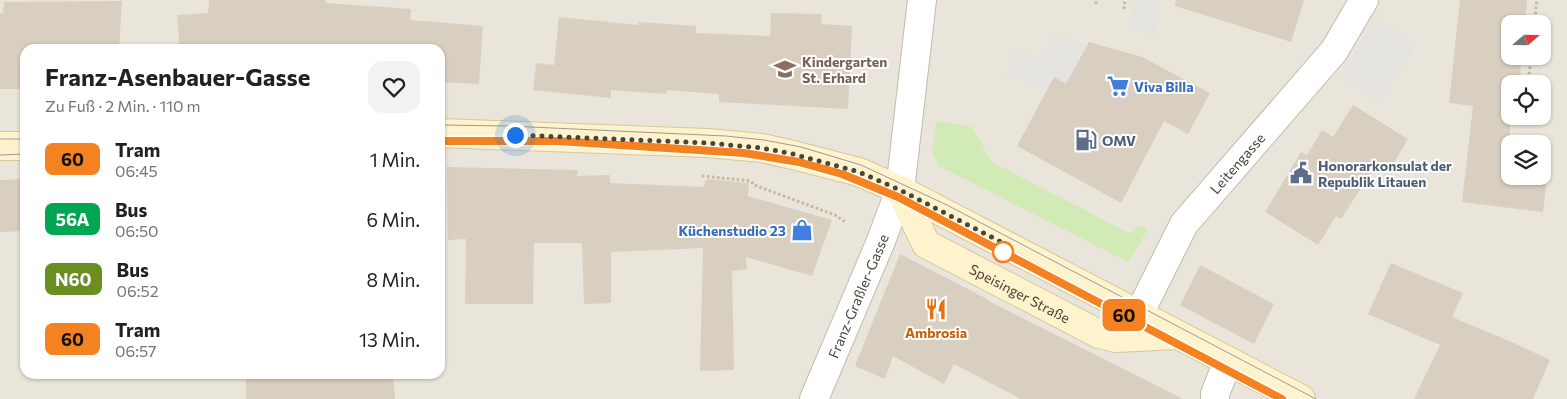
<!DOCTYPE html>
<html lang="de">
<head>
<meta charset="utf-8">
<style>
  body { margin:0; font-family:Commissioner,sans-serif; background:#f2f2f2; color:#202124; height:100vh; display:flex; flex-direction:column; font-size:19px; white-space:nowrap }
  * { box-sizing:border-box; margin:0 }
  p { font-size:16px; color:#757577 }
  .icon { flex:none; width:28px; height:28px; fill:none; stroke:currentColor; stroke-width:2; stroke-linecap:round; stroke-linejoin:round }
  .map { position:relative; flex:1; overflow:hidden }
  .details { position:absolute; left:20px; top:44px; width:425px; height:335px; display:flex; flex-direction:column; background:#fff; border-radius:15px; box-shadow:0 1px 4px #0004 }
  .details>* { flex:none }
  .badge { padding:0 10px; border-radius:8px; font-size:18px; line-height:32px }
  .needle { width:32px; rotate:70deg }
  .tools { position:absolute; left:1501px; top:15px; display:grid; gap:10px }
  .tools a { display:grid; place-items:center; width:50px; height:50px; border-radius:10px; background:#fff; box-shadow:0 1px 4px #0004; font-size:25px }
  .you { position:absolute; width:25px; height:25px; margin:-12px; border:4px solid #fff; border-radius:50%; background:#1a73e8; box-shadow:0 0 0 8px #1a73e833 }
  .map>.badge { position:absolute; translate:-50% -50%; box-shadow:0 0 0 2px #fff }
  .round { display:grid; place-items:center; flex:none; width:52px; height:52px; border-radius:15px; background:#f2f2f2 }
  .overview { display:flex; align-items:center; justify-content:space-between; height:85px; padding:0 25px }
  h1 { font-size:24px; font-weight:700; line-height:38px }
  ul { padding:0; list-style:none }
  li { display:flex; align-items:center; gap:15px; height:60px; padding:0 25px }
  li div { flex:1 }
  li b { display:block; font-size:19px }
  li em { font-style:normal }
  li .badge { min-width:55px; font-weight:700; text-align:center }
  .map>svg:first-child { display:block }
  .residential { fill:#eae5da; fill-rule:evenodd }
  .green { fill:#d2eab5 }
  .parking { fill:#e5e3e0 }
  .building { fill:#d8cfc1; fill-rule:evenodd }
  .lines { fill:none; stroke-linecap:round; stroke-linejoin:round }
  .minor-casing { stroke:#c2bbae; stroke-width:30 }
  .tertiary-casing { stroke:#c2bbae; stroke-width:30 }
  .secondary-casing { stroke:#d6c79b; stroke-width:30 }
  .path { stroke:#c4b79f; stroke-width:3; stroke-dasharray:2.5 2.5; stroke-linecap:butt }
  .minor { stroke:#fff; stroke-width:28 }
  .tertiary { stroke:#fff; stroke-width:28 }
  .secondary { stroke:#fff3cd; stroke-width:28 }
  .tram { stroke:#9a9a9a; stroke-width:1 }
  .line-casing { stroke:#fff; stroke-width:11 }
  .line { stroke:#f58220; stroke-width:8 }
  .walk { stroke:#4b4439; stroke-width:5; stroke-dasharray:0 9 }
  .stop-dot { fill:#fff; stroke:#f58220; stroke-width:2.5 }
  .labels { text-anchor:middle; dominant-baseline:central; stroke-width:4; stroke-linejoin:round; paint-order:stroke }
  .education-label { font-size:14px; font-weight:bold; fill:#785e54; stroke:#fff; text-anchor:start }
  .shop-label { font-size:14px; font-weight:bold; fill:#366cbe; stroke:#fff; text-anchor:start }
  .service-label { font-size:14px; font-weight:bold; fill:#4e5e75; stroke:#fff; text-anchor:start }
  .street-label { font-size:14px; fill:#4b4439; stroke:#fff }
  .food-label { font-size:14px; font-weight:bold; fill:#c56008; stroke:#fff }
</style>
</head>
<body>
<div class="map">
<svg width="1567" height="399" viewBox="0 0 1567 399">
  <rect width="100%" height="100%" fill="#f6f3ec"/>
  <path class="residential" d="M0,0H1567V399H0ZM1510,24H1542V56H1510ZM25,49H440V374H25ZM1510,84H1542V116H1510ZM1510,144H1542V176H1510Z"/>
  <polygon class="green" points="941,121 972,127 992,162 1131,234 1139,225 1145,226 1147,231 1128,262 939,166 932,152 936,123"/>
  <g class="parking">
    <polygon points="1135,0 1161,0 1156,36 1127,27"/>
    <polygon points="1377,19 1416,45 1379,101 1340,75"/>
    <polygon points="1055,35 1087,45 1066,84 1053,77 1047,90 1006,76 1013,50 1043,58"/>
  </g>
  <g class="building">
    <polygon points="209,0 326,0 326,3 411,9 410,20 483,26 479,84 440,82 440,49 180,49 177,15 208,13"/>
    <polygon points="1176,0 1304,0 1291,42 1175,6"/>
    <path d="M1460,0H1527L1525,24H1510V56H1522L1519,84H1510V139L1551,144L1543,212L1462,202L1473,106L1449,103ZM1510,144H1542V176H1510Z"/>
    <polygon points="122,1 119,49 25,49 25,89 0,89 0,13 3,13 4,2"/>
    <polygon points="771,13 821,14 822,24 852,26 848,109 719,102 719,94 667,90 666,94 611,90 611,98 533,90 536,63 554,65 559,17 638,25 639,22 696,26 696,33 770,36"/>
    <polygon points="1089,42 1142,57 1210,93 1188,134 1164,121 1121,203 1017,146 1054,77 1066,84"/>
    <polygon points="1353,105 1408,139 1389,171 1377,164 1341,219 1336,216 1318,245 1265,212 1301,152 1307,155 1322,130 1333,137"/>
    <polygon points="447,167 578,170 577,176 610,175 610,183 704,187 706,179 749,183 748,196 832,220 812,276 746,257 747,269 732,271 734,370 700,371 703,248 611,252 611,303 584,304 582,243 534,243 533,304 465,304 466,239 448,240"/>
    <polygon points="25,179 25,231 0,232 0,180"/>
    <polygon points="900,254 987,299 987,300 1183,399 1021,399 954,364 944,384 893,356 885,379 855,366"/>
    <polygon points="1391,263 1463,293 1452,317 1514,343 1550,360 1533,399 1414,399 1440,345 1368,314"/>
    <polygon points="1200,265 1274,304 1254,344 1180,305"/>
    <polygon points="246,374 393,374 395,399 246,399"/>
  </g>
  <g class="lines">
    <g class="minor-casing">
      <g id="minor">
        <path id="s1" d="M1128,336L1184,224L1334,51L1364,0"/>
        <path id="s2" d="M814,399L881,241L900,190L922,0"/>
      </g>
    </g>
    <g class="tertiary-casing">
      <polyline id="tertiary" points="1215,399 1215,394 1228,361"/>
    </g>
    <g class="secondary-casing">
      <g id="secondary">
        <polyline points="440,133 707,143 762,148 793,155 859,172 900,190 1301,399"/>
        <polyline points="0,146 25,146"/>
        <path id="s3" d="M900,190L926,244L1099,334L1116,338L1177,335"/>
      </g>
    </g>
    <g class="path">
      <polyline points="1096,4 1096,0"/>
      <polyline points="1124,9 1125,0"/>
      <polyline points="1526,19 1535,20"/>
      <polyline points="1534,24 1537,0"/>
      <polyline points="1528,84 1531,56"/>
      <polyline points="702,176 751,181 754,185 835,215 847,223"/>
    </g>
    <use href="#minor" class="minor"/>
    <use href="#tertiary" class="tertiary"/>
    <use href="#secondary" class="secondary"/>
    <g class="tram">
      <polyline points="440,125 509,126 726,136 764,140 801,147 861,165 947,205 1316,399"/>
      <polyline points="0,139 25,139"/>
      <polyline points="440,141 558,141 744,153 799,162 842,174 898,197 1282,399"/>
      <polyline points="0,155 25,154"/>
    </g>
  </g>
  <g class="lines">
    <g class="line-casing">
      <polyline id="line" points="440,141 558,141 744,153 799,162 842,174 898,197 1282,399"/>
    </g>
    <use href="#line" class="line"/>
    <polyline class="walk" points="515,135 707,143 762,148 793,154 859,172 900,190 1007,245 1003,252"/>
  </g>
  <defs>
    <g id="school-bare" transform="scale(1.725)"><path d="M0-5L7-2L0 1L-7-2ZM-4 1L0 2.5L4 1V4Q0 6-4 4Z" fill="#8d6e63" stroke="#fff" stroke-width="2.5" paint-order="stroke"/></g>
    <g id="supermarket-bare" transform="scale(1.725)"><path d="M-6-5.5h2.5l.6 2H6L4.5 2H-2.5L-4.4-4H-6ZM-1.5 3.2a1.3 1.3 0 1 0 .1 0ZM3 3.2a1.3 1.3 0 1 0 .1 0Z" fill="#3f7fe0" stroke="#fff" stroke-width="2.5" paint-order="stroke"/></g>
    <g id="fuel-bare" transform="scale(1.725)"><path d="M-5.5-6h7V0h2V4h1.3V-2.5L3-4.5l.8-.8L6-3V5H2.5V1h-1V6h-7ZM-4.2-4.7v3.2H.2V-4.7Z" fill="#5c6f8a" stroke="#fff" stroke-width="2.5" paint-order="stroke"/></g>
    <g id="civic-bare" transform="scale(1.725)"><path d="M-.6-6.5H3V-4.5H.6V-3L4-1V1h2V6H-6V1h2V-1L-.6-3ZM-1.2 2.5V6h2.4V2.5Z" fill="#5c6f8a" stroke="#fff" stroke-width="2.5" paint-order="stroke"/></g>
    <g id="shop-bare" transform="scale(1.725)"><path d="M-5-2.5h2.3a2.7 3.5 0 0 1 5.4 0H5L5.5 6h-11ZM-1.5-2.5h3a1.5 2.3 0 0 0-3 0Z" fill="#3f7fe0" stroke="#fff" stroke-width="2.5" paint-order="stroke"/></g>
    <g id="restaurant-bare" transform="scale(1.725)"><path d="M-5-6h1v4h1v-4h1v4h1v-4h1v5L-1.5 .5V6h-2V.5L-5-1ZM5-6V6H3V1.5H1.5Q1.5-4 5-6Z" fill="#e8710a" stroke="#fff" stroke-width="2.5" paint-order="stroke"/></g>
  </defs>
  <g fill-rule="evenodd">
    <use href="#school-bare" x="785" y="69"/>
    <use href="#supermarket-bare" x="1118" y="86"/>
    <use href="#fuel-bare" x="1086" y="140"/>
    <use href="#civic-bare" x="1301" y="173"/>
    <use href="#shop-bare" x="802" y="230"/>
    <use href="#restaurant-bare" x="936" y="309"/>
  </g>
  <circle class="stop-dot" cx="1003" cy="252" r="10"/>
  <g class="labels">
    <g class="education-label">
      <text x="802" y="61">Kindergarten<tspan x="802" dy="16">St. Erhard</tspan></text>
    </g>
    <g class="shop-label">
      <text x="1134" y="86">Viva Billa</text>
      <text x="786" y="230" text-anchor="end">Küchenstudio 23</text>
    </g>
    <g class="service-label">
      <text x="1102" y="140">OMV</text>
      <text x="1318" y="165">Honorarkonsulat der<tspan x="1318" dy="16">Republik Litauen</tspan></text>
    </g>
    <g class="street-label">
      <text stroke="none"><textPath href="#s1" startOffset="206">Leitengasse</textPath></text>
      <text stroke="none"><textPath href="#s3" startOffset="166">Speisinger Straße</textPath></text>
      <text stroke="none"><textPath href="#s2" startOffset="112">Franz-Graßler-Gasse</textPath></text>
    </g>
    <g class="food-label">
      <text x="936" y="332">Ambrosia</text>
    </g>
  </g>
</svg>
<div class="tools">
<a><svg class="needle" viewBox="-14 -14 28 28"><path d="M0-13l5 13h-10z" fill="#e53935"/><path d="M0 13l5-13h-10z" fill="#757577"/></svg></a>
<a><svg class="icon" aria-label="locate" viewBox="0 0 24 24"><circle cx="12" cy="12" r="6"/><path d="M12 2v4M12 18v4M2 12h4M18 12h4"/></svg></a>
<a><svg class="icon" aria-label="layers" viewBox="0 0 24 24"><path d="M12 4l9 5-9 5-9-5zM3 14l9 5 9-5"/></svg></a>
</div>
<div class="you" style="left:515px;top:135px"></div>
<b class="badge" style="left:1124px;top:315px;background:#f58220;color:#111">60</b>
<section class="details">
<div class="overview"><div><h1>Franz-Asenbauer-Gasse</h1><p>Zu Fuß · 2 Min. · 110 m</p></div><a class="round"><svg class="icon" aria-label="heart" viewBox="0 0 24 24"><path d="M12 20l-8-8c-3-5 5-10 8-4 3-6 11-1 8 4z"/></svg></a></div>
<ul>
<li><span class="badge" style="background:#f58220;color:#111">60</span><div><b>Tram</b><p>06:45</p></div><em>1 Min.</em></li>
<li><span class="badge" style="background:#00a651;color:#fff">56A</span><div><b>Bus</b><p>06:50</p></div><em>6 Min.</em></li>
<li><span class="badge" style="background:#6b8e23;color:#fff">N60</span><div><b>Bus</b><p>06:52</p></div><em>8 Min.</em></li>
<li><span class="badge" style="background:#f58220;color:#111">60</span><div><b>Tram</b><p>06:57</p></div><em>13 Min.</em></li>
</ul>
</section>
</div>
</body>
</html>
